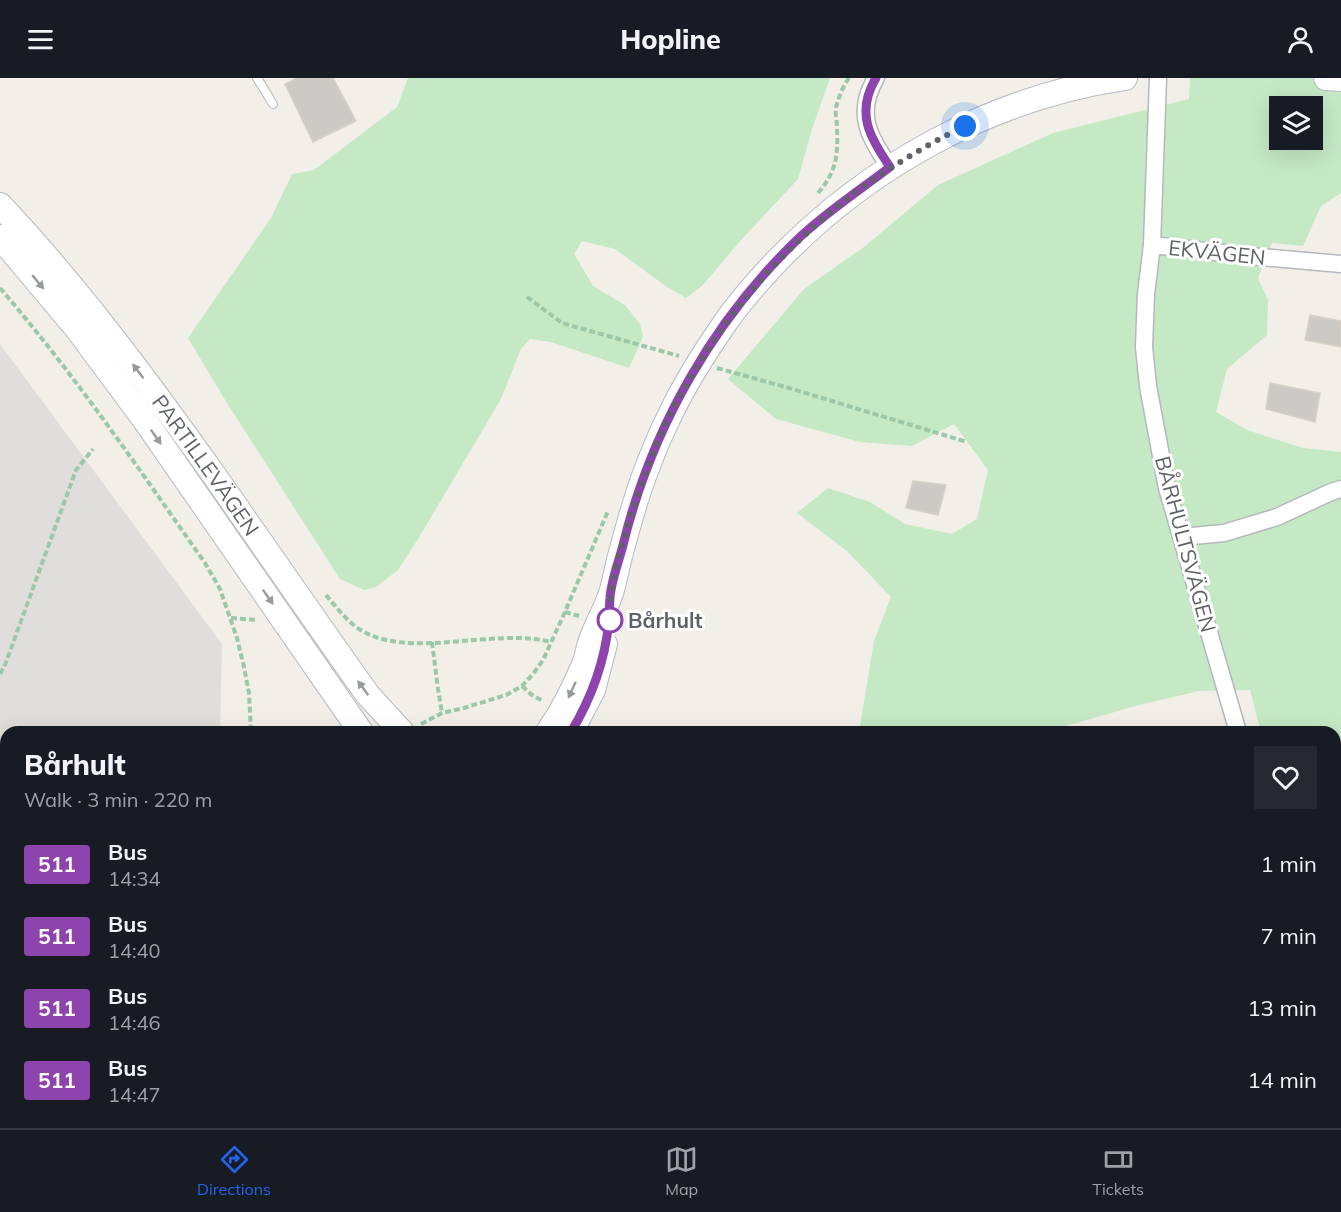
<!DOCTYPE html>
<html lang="en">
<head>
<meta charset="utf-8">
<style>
  body { margin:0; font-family:Mulish,sans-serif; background:#242831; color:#f1f3f6; height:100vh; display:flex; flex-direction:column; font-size:22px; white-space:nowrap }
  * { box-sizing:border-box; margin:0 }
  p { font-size:20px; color:#9ea1a6 }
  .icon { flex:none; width:33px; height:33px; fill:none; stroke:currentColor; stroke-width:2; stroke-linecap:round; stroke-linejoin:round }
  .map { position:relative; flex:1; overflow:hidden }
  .drawer { position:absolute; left:0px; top:648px; width:1341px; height:402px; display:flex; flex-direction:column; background:#171b24; border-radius:18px 18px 0 0; box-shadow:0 6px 24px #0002 }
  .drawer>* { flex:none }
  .badge { padding:0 12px; border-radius:4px; font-size:21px; line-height:39px }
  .controls { position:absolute; left:1269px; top:18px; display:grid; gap:12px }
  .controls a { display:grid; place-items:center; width:54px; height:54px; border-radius:0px; background:#171b24; box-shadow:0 6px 24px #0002; font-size:30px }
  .you { position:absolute; width:30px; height:30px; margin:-15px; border:4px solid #fff; border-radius:50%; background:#1a73e8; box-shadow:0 0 0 9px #1a73e833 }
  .map>.badge { position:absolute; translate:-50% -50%; box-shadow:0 0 0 3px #fff }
  .round { display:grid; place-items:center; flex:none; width:63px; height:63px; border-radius:0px; background:#242831 }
  .summary { display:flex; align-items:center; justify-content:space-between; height:102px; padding:0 24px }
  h1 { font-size:28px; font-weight:800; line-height:45px }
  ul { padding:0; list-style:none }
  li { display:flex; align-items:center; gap:18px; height:72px; padding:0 24px }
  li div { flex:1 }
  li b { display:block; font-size:22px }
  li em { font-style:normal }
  li .badge { min-width:66px; font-weight:700; text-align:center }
  header { display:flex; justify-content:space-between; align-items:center; height:78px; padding:0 24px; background:#171b24; font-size:27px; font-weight:800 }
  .dock { display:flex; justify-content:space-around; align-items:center; height:84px; border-top:2px solid #363941; background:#171b24; font-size:16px; color:#9ea1a6 }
  .dock a { display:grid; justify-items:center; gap:3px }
  .dock .active { color:#2563eb }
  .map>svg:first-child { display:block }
  .industrial { fill:#e0deda }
  .green { fill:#c5e8c5; fill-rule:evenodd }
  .building { fill:#cccac5; stroke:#d6d1c6; stroke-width:1.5 }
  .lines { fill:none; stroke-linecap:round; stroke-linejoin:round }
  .lane-casing { stroke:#b5b8bc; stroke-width:10 }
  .street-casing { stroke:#b5b8bc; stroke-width:19 }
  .secondary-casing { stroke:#b6babf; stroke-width:26 }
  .path { stroke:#9cc7a9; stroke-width:4; stroke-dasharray:6 3; stroke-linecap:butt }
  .lane { stroke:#fff; stroke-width:8 }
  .street { stroke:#fff; stroke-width:16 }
  .secondary { stroke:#fff; stroke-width:24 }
  .oneway { fill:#979a9d }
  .line-casing { stroke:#fff; stroke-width:14 }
  .line { stroke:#8e44ad; stroke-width:9 }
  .walk { stroke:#5f6368; stroke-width:6; stroke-dasharray:0 10.8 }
  .stop-dot { fill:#fff; stroke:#8e44ad; stroke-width:3 }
  .labels { text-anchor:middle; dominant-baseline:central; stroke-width:6; stroke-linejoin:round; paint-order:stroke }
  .street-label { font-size:21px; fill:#5f6368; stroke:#fff }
  .stop-label { font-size:21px; font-weight:bold; fill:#5f6368; stroke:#fff; text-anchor:start }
</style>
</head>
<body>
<header><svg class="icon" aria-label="menu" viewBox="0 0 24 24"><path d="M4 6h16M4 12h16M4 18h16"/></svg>Hopline<svg class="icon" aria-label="person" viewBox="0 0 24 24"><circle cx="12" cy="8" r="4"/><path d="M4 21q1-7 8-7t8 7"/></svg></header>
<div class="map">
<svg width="1341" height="1050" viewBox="0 0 1341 1050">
  <rect width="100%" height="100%" fill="#f1efe8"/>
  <polygon class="industrial" points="0,266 222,566 220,654 6,654 6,1044 498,1044 497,1050 0,1050"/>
  <g class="green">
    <polygon points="408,0 830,0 812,51 798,101 742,161 702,208 686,220 667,209 615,171 582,163 574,176 593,208 625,227 640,246 643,259 629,290 551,264 530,261 521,271 501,321 418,461 398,492 376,509 364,512 340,501 227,325 188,260 271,140 292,96 314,92 397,29"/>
    <path d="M1190,0H1341V115L1321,128L1303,168L1272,165L1258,200L1268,222L1267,257L1227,291L1216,334L1247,352L1303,370L1341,374V787L1335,790V654H1261L1250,612L1199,613L1139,627L1055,651L1056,654H859L874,563L891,519L847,473L797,435L828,410L870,424L905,446L952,456L977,441L988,392L954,346L912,368L860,364L776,341L728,301L804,211L864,169L938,107L1053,55L1189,21ZM1280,28H1312V62H1280Z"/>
    <polygon points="1335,869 1341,884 1341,948 1335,930"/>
    <polygon points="498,1044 561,1044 564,1050 497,1050"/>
    <polygon points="846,1044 1072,1044 1076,1050 846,1050"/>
  </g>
  <g class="building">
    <polygon points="297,0 333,0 356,43 313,64 285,6"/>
    <polygon points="1310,237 1341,243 1341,269 1305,262"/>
    <polygon points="1270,305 1320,315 1315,344 1266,331"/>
    <polygon points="913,403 946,407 938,437 906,430"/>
    <polygon points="6,846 6,961 0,965 0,850"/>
    <polygon points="205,1044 315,1044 336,1050 204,1050"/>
  </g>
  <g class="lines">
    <g class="lane-casing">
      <g id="lane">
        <polyline points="257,0 273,26"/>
        <polyline points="469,1044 473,1050"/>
        <polyline points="168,1050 171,1044"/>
      </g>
    </g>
    <g class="street-casing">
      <g id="street">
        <path d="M876,0C855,35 869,60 890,89"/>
        <polyline points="1158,0 1152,167 1146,216 1144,269 1148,308 1167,410 1238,654"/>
        <polyline points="1152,167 1249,178 1341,186"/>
        <polyline points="1182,459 1224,455 1277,439 1331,414 1341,411"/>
        <polyline points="1335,762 1341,763"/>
        <polyline points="1335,979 1341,998"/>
        <polyline points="28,1050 38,1044"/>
      </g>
    </g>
    <g class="secondary-casing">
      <g id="secondary">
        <polyline points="1326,0 1341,1"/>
        <path id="s1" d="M0,127C79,211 147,303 214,397C265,470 316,544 368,617L402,654"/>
        <polyline points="0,159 78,252 144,341 361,654"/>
        <path d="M548,654C563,632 575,608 585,584C588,575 589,565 593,557C598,544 605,532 610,518C614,507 616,494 619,482C627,452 635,421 646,393C653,374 661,355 670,337C685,305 705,274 725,245C740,223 758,203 776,184C869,87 991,20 1125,0"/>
        <polyline points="571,654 593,612 605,566"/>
        <polyline points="631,1044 635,1050"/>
        <polyline points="661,1044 665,1050"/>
      </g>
    </g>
    <g class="path">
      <path d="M818,115C837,93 838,77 837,49C837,43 835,36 836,30C838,20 843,8 849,0"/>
      <path d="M0,210C75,297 139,391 205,485L220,511L237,560L244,589L249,615L251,654"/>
      <polyline points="527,219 562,245 679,278"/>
      <polyline points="717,290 789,310 967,364"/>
      <path d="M326,517C336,529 346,542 359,551C408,583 494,549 551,564"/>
      <polyline points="565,534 579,538"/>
      <polyline points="231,540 257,542"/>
      <polyline points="432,564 438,611 442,635"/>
      <polyline points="0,596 5,587 76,392 93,371"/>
      <polyline points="522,608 532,617 543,623"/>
      <polyline points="421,646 442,635 464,630 506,617 522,608 533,596 543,582 565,534 608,433"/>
      <polyline points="0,1026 6,1024"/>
    </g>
    <use href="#lane" class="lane"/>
    <use href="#street" class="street"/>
    <use href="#secondary" class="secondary"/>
  </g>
  <defs><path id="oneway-solid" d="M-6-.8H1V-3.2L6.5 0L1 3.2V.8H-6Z" transform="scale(1.5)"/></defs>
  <g class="oneway">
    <use href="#oneway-solid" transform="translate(38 204) rotate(50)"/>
    <use href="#oneway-solid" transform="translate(138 293) rotate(-127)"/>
    <use href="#oneway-solid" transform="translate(156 359) rotate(55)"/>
    <use href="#oneway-solid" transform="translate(268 519) rotate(55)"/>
    <use href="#oneway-solid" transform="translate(363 610) rotate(-126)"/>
    <use href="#oneway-solid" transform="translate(572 612) rotate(115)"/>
  </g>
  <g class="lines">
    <g class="line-casing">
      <path id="line" d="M571,654C591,621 605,582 609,543C610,535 609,528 610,520C611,502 620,481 624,463C653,348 714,241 800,159C828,133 860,112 890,89C870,60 855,35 876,0"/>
    </g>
    <use href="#line" class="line"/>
    <path class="walk" d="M610,542C607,510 623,463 633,432C644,400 654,369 669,339C674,326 682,315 689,303C752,191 850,104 965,48"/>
  </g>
  <circle class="stop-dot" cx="610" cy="542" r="12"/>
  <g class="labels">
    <g class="street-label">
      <text transform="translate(1217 174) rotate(6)">EKVÄGEN</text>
      <text stroke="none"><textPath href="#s1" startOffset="332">PARTILLEVÄGEN</textPath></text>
      <text transform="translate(1186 466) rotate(75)">BÅRHULTSVÄGEN</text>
    </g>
    <g class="stop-label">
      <text x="628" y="542">Bårhult</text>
    </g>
  </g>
</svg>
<div class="controls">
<a><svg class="icon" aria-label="layers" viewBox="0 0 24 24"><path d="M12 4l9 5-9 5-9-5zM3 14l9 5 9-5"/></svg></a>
</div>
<div class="you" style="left:965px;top:48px"></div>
<section class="drawer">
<div class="summary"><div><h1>Bårhult</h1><p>Walk · 3 min · 220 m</p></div><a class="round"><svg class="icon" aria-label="heart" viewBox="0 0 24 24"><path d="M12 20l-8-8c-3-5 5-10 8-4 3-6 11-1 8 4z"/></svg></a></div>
<ul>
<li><span class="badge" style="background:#8e44ad;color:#fff">511</span><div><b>Bus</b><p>14:34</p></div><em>1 min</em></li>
<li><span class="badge" style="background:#8e44ad;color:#fff">511</span><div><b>Bus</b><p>14:40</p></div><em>7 min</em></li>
<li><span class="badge" style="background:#8e44ad;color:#fff">511</span><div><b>Bus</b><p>14:46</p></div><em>13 min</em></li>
<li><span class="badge" style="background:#8e44ad;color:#fff">511</span><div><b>Bus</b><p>14:47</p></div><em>14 min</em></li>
</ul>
</section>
</div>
<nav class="dock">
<a class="active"><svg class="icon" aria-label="directions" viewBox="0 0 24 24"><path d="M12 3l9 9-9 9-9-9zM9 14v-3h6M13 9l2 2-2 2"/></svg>Directions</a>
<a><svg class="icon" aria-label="map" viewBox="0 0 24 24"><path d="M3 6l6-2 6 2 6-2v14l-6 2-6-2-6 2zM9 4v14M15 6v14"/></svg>Map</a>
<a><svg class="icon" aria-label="tickets" viewBox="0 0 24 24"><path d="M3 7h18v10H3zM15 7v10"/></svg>Tickets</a>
</nav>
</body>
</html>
